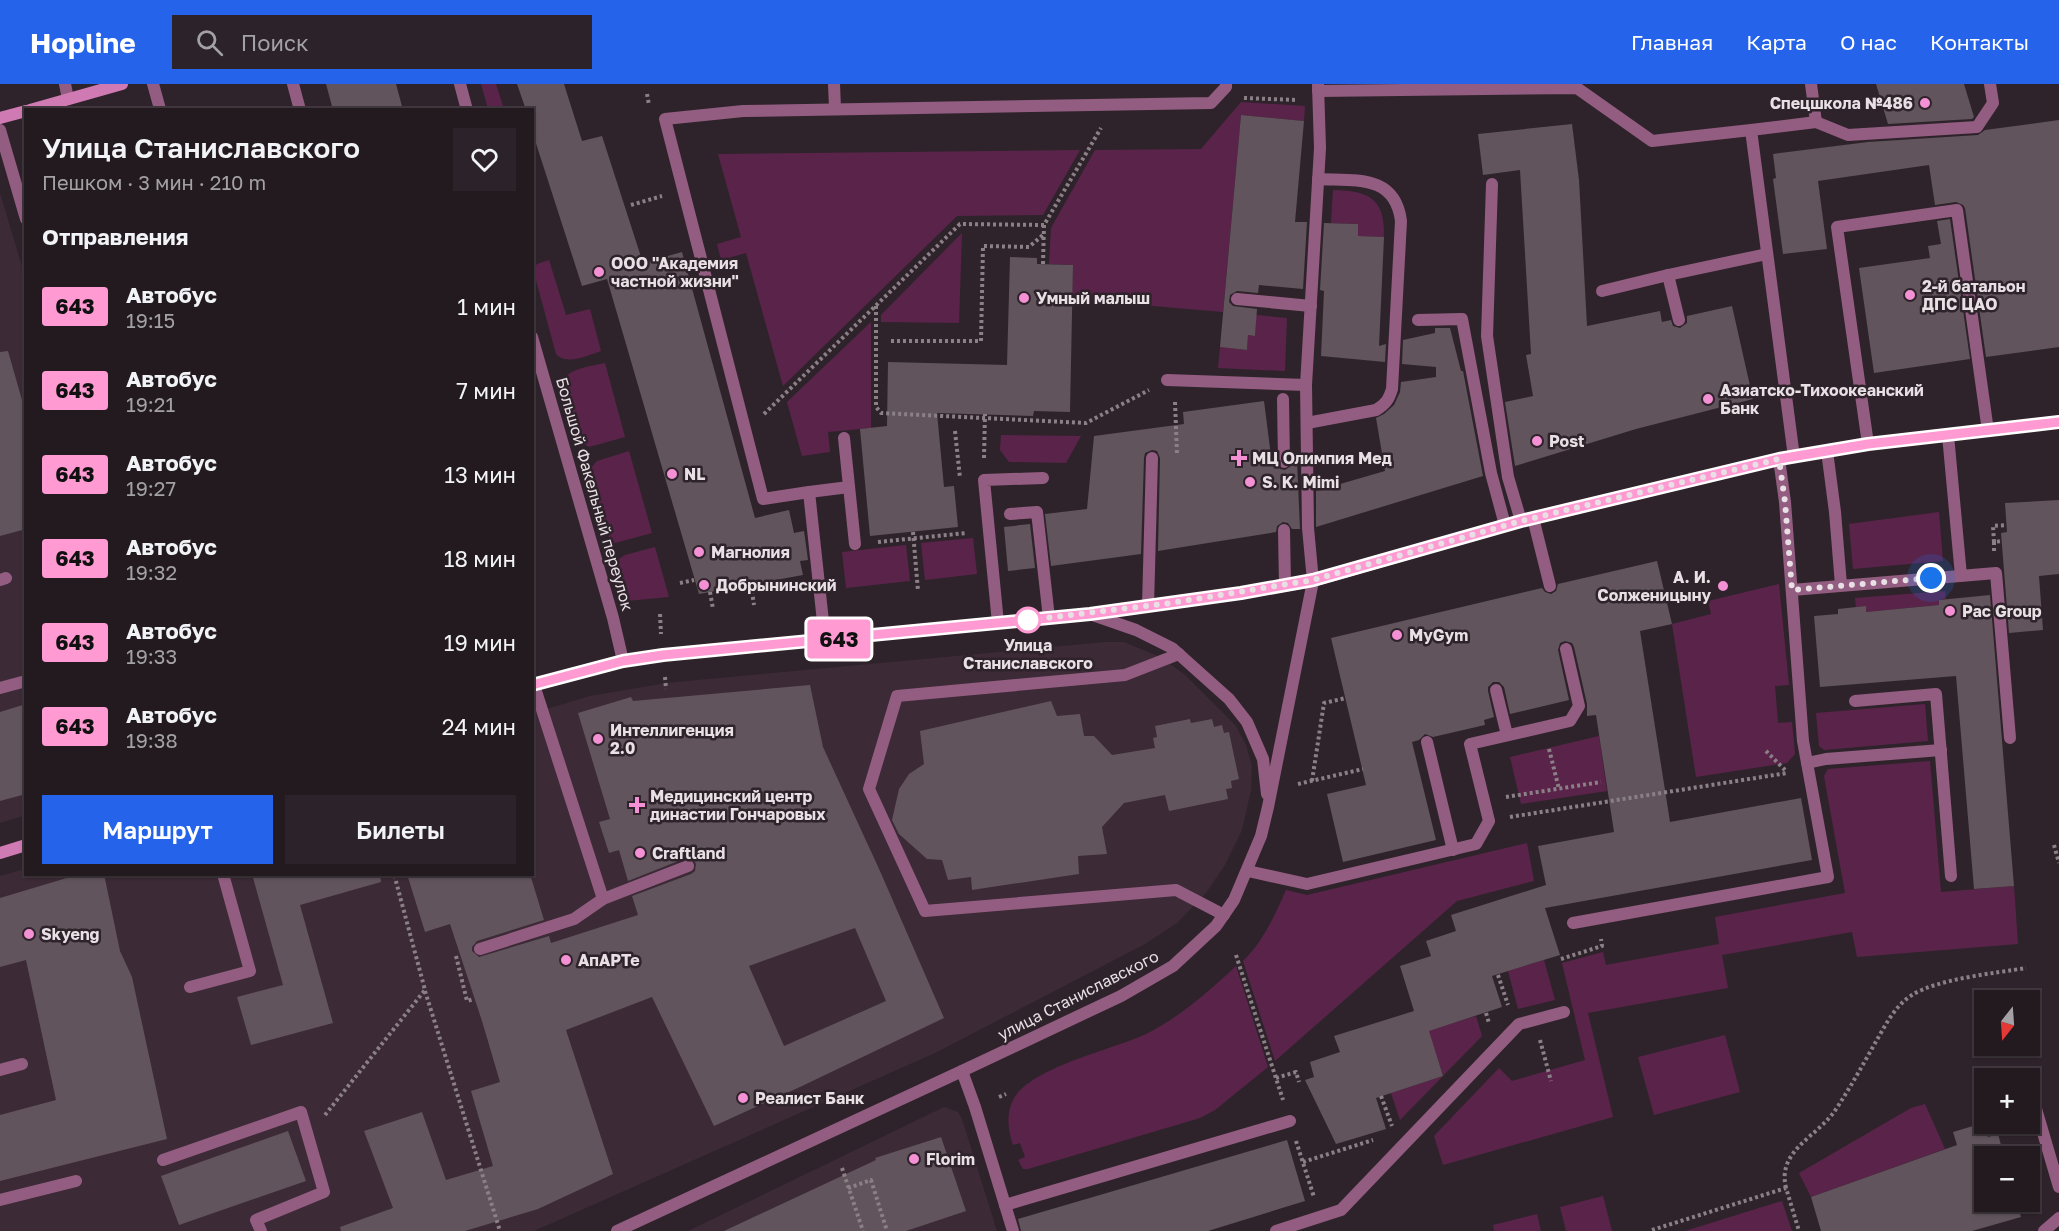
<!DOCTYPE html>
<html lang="ru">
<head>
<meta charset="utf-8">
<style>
  body { margin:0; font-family:"Golos Text",sans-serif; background:#2b2329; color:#f1f3f6; height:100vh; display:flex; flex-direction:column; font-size:22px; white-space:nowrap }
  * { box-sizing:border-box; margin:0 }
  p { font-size:20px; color:#a3a1a5 }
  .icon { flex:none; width:33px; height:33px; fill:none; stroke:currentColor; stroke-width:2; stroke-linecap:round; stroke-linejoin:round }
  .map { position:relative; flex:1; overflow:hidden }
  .drawer { position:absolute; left:24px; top:24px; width:510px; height:768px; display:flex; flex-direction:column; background:#231a20; border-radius:0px; box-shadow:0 2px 4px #0004,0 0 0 2px #40383e }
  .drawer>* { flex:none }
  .badge { padding:0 12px; border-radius:4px; font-size:21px; line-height:39px }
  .needle { width:39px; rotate:197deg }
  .tools { position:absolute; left:1974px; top:906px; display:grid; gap:12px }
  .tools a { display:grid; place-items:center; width:66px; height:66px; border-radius:0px; background:#231a20; box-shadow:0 2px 4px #0004,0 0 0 2px #40383e; font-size:30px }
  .you { position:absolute; width:30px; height:30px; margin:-15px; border:4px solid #fff; border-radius:50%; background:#1a73e8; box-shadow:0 0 0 9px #1a73e833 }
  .map>.badge { position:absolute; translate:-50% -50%; box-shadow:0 0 0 3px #fff }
  h2 { padding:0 18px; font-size:22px; line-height:54px }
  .round { display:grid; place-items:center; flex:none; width:63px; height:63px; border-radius:0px; background:#2b2329 }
  .summary { display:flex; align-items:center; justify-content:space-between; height:102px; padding:0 18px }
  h1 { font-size:28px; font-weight:600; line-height:45px }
  .button { display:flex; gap:12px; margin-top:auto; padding:12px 18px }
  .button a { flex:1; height:69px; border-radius:0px; background:#2563eb; color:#fff; font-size:24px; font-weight:600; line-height:69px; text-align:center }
  .button a+a { background:#2b2329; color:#f1f3f6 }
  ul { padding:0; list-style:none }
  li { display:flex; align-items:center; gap:18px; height:84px; padding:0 18px }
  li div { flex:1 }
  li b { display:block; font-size:22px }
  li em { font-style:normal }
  li .badge { min-width:66px; font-weight:700; text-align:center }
  header { display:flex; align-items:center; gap:36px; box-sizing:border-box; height:84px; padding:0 30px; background:#2563eb; color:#fff }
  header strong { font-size:28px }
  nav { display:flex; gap:33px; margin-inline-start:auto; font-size:21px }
  .search { width:420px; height:54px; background:#2b2329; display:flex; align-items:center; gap:15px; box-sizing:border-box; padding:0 21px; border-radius:0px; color:#a3a1a5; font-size:22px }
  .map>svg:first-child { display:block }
  .built { fill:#3c2a36 }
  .green { fill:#5a244a }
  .building { fill:#61545c; fill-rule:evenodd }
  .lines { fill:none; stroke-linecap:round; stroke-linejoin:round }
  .path { stroke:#8a8086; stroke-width:4; stroke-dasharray:3 3; stroke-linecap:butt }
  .lane { stroke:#935d81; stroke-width:12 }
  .street { stroke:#935d81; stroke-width:12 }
  .secondary { stroke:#d07ab4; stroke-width:12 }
  .line-casing { stroke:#fff; stroke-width:14 }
  .line { stroke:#ff9ad2; stroke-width:9 }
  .walk { stroke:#e8e0e5; stroke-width:6; stroke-dasharray:0 10.8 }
  .poi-dot { fill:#f491d4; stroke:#2f232b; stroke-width:2 }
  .stop-dot { fill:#fff; stroke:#ff9ad2; stroke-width:3 }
  .labels { text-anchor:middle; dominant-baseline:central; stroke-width:5; stroke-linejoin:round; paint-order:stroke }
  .poi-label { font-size:16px; font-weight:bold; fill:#e8e0e5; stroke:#2f232b; text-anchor:start }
  .street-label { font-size:16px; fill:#e8e0e5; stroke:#2f232b }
  .stop-label { font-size:16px; font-weight:bold; fill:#e8e0e5; stroke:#2f232b }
</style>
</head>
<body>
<header>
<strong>Hopline</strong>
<div class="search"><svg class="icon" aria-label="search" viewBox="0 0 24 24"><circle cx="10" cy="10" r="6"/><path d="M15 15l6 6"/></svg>Поиск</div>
<nav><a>Главная</a><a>Карта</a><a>О нас</a><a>Контакты</a></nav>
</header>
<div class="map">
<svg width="2059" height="1147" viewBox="0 0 2059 1147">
  <rect width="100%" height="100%" fill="#2f232b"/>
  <g class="built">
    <polygon points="0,109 26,196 26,731 0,739"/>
    <polygon points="1105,558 1124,558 1160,573 1184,590 1236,642 1246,661 1252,682 1251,706 1242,746 1225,781 1206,809 1177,839 1145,860 935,969 534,1147 0,1147 0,792 25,785 26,790 532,790 533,629 590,612 666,599"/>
    <polygon points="944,1023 958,1028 962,1035 997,1147 688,1147"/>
  </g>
  <g class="green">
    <polygon points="481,0 496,0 504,25 488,25"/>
    <polygon points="1241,18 1305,22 1304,37 1241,31 1223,228 1287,234 1285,287 1218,284 1220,263 1247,266 1248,251 1255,252 1256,240 1223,228 1072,215 1073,181 1049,180 1051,144 1095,66 1201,65"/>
    <polygon points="1080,66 1043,131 957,132 783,302 746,169 721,176 717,160 741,153 718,70"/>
    <path d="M1333,106C1369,107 1385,114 1384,153L1358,152V140L1331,139Z"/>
    <polygon points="962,149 959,239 881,238 881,231"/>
    <path d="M549,176L566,231L590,225L601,267C588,271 567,282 556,270L533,185L537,180Z"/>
    <polygon points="871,238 871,344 828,348 830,368 802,372 787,318"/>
    <path d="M605,279L625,353L589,363L581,358L564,295C571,284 592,282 605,279Z"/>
    <polygon points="1001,351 1081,352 1066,379 1009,378 1000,366"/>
    <polygon points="629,367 652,449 615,459 607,451 590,385 597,377"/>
    <polygon points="1939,428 1943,477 1853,485 1849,440"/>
    <polygon points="973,454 977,490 925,496 921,459"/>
    <polygon points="906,461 910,497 846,504 842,468"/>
    <polygon points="655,463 669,513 626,517 617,487 618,476 625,471"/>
    <polygon points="1779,500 1789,601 1775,602 1778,639 1792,638 1795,670 1787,679 1696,693 1672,540 1711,530 1708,517"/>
    <polygon points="1945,507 1946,515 1939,516 1939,521 1866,528 1866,522 1856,523 1855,514"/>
    <polygon points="1925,620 1928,657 1824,666 1819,662 1816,629"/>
    <polygon points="1599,652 1607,707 1521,720 1510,673"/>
    <polygon points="1930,677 1941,808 2014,802 2018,860 1857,873 1852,848 1722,871 1728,904 1588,929 1613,1033 1443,1081 1434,1052 1499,984 1512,997 1585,976 1562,879 1603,868 1606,881 1719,860 1715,833 1845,809 1824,692 1828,685"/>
    <path d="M1527,759L1534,797L1457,817L1275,977L1243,877C1263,858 1275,831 1286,806L1307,811Z"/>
    <polygon points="1544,876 1555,916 1518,925 1508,887"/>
    <path d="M1236,882L1268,983L1215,1026L1200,1034L1028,1085H1023L1018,1076L1025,1073L1020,1059L1013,1061C1008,1046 1006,1030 1013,1016C1029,984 1111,966 1144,951C1179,934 1208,908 1236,882Z"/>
    <polygon points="1476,932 1482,952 1400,1036 1391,1009 1443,992 1433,961 1421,949"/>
    <polygon points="1725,951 1740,1008 1654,1031 1638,973"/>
    <polygon points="1925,1020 1945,1065 1811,1113 1799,1089 1911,1024"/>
    <polygon points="1603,1112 1612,1147 1566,1147 1560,1123"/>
    <polygon points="1782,1117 1792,1147 1685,1147"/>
    <polygon points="1537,1130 1541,1147 1494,1147 1493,1141"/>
  </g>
  <g class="building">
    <polygon points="326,0 396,0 403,26 333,26"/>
    <polygon points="517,0 564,0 582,57 602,52 643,179 682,168 755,434 789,426 794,449 804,447 808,476 800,477 803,491 699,510 607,195 582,202 532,47 532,26 526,26"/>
    <polygon points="1876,0 1964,0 1974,33 1972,35 1888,40"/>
    <polygon points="1241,31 1304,37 1295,138 1307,138 1303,205 1259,201 1258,209 1237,207 1230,211 1229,218 1233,222 1257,225 1255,252 1248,251 1247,266 1220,263"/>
    <polygon points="2059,36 2059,263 1986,273 1965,124 1963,121 1956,118 1935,121 1929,81 1818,97 1827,165 1783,170 1773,95 1776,94 1773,70 1868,58 1978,51 1985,46"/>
    <polygon points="1572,40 1579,96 1587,242 1660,227 1662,238 1671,236 1673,242 1680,244 1687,239 1687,232 1732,222 1753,315 1636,345 1515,382 1505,318 1533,312 1526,271 1531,270 1520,86 1483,91 1478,50"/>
    <polygon points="1950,135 1970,275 1874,289 1859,184 1930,174 1928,162 1941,160 1937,137"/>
    <polygon points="1324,139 1358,140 1358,152 1384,153 1379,262 1386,260 1385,278 1321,272 1324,207 1320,206"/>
    <polygon points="1010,173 1037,174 1037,180 1073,181 1070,328 1034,327 1033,332 937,329 944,403 954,402 958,443 870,452 860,345 887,342 888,278 1007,281"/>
    <polygon points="1435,244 1450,244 1461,287 1463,287 1483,392 1316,443 1316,407 1385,387 1376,334 1384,330 1394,321 1400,308 1401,298 1436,293 1436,283 1402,280 1403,256 1435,249"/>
    <polygon points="8,267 26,330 26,445 0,452 0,268"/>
    <polygon points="1264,317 1272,380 1276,379 1280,385 1285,386 1291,382 1292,378 1297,377 1300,445 1292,445 1288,439 1283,438 1277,442 1276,448 1158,467 1160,374 1157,367 1152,366 1145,369 1144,374 1141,470 1051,482 1045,430 1087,425 1094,352 1184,340 1183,328"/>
    <polygon points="2059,416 2059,490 2039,492 2043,546 2009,549 2001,449 2007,448 2005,419"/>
    <polygon points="1030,440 1035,484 1008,487 1004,443"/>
    <polygon points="1657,477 1672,540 1640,547 1670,738 1801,714 1812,776 1545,824 1560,871 1492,892 1502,923 1429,947 1443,992 1376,1014 1386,1045 1336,1060 1305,996 1314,993 1310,978 1340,968 1334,952 1414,927 1400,882 1431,872 1426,857 1456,847 1451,831 1546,801 1538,762 1614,748 1596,631 1587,632 1587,620 1574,563 1572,559 1565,557 1560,559 1558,566 1569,616 1510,630 1504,603 1499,598 1493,598 1488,603 1488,607 1494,633 1484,636 1485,641 1433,653 1425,650 1419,656 1412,658 1436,756 1343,778 1327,710 1366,701 1331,554 1542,504 1545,508 1551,510 1556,507 1558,500"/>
    <polygon points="1990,511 2014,802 1974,805 1956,592 1820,603 1814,532 1838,530 1838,525 1866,522 1866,528 1939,521 1939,516"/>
    <path d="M810,601L823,663L880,787L944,934L800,1003L714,1042L652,913L566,946L613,1090L538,1125L465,1147H341L340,1143L393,1124L364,1047L422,1028L446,1096L493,1082L471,1007L500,998L482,937L450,840L425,848L407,790H530L544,836L477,857L472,863V867L479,873L549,852L551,859L638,831L632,812L691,790L695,787L696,780L693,775L686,774L628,797L619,766L609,769L599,738L610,735L578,629L631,613L633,617ZM855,844L886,917L784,962L749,882Z"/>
    <polygon points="1051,617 1057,632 1080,630 1084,652 1094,652 1112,671 1155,664 1153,654 1157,653 1155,642 1190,635 1191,639 1212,635 1214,643 1222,641 1224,649 1229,648 1239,695 1231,697 1232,704 1226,705 1228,715 1169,727 1165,711 1124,719 1102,743 1107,770 1078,772 1079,790 972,806 971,793 948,796 942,776 927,775 899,750 892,736 899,705 909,690 924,680 920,647"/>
    <polygon points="26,620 26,710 0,717 0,628"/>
    <polygon points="80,790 104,790 120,867 132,893 167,1055 0,1097 0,1031 56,1016 26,876 0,883 0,814"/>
    <polygon points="252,790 380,790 381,798 300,821 333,939 251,961 237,913 283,901"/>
    <polygon points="1983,1039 1988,1053 1998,1050 2004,1072 1984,1072 1984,1118 2016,1118 2021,1133 1972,1147 1821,1147 1811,1113 1957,1061 1953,1048"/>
    <polygon points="288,1047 306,1097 179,1141 161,1092"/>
    <polygon points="941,1053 966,1127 906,1147 724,1147 876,1076 875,1074"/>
    <polygon points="1287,1056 1305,1117 1208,1147 1021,1147 1018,1135"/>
  </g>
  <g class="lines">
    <g class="path">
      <polyline points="647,10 649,21"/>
      <polyline points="1244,14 1297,16"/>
      <polyline points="631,121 662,112"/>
      <polyline points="1043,180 1044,141"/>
      <polyline points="876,222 876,323 881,329 1086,339 1149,306"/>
      <polyline points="891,257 981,257 983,162 1029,163 1044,150"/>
      <polyline points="1175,318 1177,370"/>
      <polyline points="764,330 960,140 1044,141 1101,44"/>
      <polyline points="955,347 960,394"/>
      <polyline points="984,374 985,330"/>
      <polyline points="913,448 918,507"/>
      <polyline points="878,458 966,449"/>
      <polyline points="1994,458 1993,442 2006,441"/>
      <polyline points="1994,467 1994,458 2002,457"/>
      <polyline points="680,499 694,496"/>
      <polyline points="751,501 754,521"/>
      <polyline points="710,508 713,525"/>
      <polyline points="660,530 661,550"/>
      <polyline points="665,593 666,605"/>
      <polyline points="1549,665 1559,705"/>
      <polyline points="1766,667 1785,686"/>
      <polyline points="1312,697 1324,619 1346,614"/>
      <polyline points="1298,700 1363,685"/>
      <polyline points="1506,713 1601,698"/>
      <polyline points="1510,733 1787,689"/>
      <polyline points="2054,761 2059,779"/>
      <polyline points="1236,871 1283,1016"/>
      <polyline points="456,872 467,917 474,915"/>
      <polyline points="1561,875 1602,862 1601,855"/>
      <polyline points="1498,891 1508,921"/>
      <polyline points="425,907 500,1147"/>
      <polyline points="1486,929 1489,939"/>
      <polyline points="1540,956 1551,997"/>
      <polyline points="1276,994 1296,988 1299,998"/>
      <polyline points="1381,1012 1392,1042"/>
      <polyline points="999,1013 1006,1010"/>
      <polyline points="325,1031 425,906 394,790"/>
      <polyline points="1296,1057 1314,1113"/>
      <polyline points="1303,1078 1373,1056"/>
      <polyline points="842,1084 863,1147"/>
      <polyline points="848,1104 871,1096 887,1147"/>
      <path d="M1786,1104C1777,1067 1815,1054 1834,1028C1849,1006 1861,984 1874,961C1884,944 1894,922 1912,911C1937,895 1996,889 2026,884"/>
      <polyline points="1652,1146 1786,1104 1799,1147"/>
    </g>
    <g class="lane">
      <polyline points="65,0 68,15"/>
      <polyline points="153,0 160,25"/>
      <polyline points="293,0 300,26"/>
      <polyline points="834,0 835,24"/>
      <polyline points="1811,0 1816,38"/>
      <polyline points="1318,7 1577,4 1652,57 1751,46 1794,373"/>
      <polyline points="0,46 26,135"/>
      <polyline points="1751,46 1816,38 1848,51 1977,43 1993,19 1990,0"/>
      <polyline points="1492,100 1487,252 1508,393 1521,437"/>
      <polyline points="1602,207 1668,191"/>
      <polyline points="1237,215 1311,222"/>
      <polyline points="1418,236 1462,235 1491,389 1505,441"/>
      <polyline points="1679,236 1668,191 1767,170"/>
      <polyline points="1167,296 1306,301"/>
      <polyline points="1283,315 1284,378"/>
      <path d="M1307,339L1376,326C1386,320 1389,315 1392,305L1401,137C1395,90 1355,97 1318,95"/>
      <polyline points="1948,351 1961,492"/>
      <polyline points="844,354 855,460"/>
      <polyline points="1868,360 1837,143 1957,126 1988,347"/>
      <polyline points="1827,367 1835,428 1841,501"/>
      <polyline points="809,408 849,403"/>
      <polyline points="1010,430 1037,428 1049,534"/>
      <polyline points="1533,434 1550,502"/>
      <polyline points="1284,446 1285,501"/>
      <polyline points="0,496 6,494"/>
      <polyline points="1313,497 1308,444 1306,301 1320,64 1318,1"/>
      <polyline points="1792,506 1996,489 2010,654"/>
      <polyline points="1148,522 1152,374"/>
      <polyline points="998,539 984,396 1043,394"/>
      <polyline points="825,556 809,408 763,415 665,35 743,27 1211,19 1226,3 1226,0"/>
      <polyline points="1179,570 1125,591 897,612 869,705 925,827 1176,806 1224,831"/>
      <polyline points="534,601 603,815"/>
      <polyline points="0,604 26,597"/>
      <polyline points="1496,606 1507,651"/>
      <polyline points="1855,617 1936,610 1951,792"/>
      <polyline points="1427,658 1453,766"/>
      <polyline points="1807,679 1826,675 1941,666"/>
      <polyline points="1248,787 1307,800 1476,760 1489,737 1470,660 1570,637 1579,622 1566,565"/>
      <polyline points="1573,839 1828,793 1803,657 1785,418 1779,375"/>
      <polyline points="480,865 574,835 603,815 688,782"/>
      <polyline points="190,903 250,887 223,790"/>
      <polyline points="0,986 22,980"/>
      <polyline points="2034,1018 2059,1103"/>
      <polyline points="163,1076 301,1028 324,1108 256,1136 261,1147"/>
      <polyline points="0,1116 76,1097"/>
      <polyline points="1005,1121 1290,1037"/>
      <polyline points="1276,1147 1341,1126 1519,940 1564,928"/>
      <polyline points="2044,1147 2059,1134"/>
    </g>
    <g class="street">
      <polyline points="460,0 467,26"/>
      <polyline points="532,253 613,534 623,577"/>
      <polyline points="1090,530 1136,546 1172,564 1229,615 1247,638 1263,675 1267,710"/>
      <polyline points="962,987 975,1023 1013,1147"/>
      <polyline points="617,1147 962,987 1121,912 1173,882 1216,842 1234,816 1261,752 1268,723 1313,497"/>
    </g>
    <g class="secondary">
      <polyline points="30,26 122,0"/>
      <polyline points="0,34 26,27"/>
      <polyline points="532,601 623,577 663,571 1090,530 1241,509 1313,497 1521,437 1779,375 1868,360 2059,338"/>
      <polyline points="0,769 26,761"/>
    </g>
  </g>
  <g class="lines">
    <g class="line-casing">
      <polyline id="line" points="532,601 623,577 663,571 1090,530 1241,509 1313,496 1521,437 1779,375 1868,360 2059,338"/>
    </g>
    <use href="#line" class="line"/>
    <polyline class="walk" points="1028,536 1171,519 1313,496 1521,437 1779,375 1785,418 1792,506 1931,494"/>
  </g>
  <g class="poi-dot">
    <circle cx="1925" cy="19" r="6"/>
    <circle cx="599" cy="188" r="6"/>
    <circle cx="1910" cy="211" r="6"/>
    <circle cx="1024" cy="214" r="6"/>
    <circle cx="1708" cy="315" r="6"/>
    <circle cx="1537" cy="357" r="6"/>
    <path d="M1236 365h6v6h6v6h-6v6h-6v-6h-6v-6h6z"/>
    <circle cx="672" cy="390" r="6"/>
    <circle cx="1250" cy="398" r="6"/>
    <circle cx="699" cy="468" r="6"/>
    <circle cx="704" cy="501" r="6"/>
    <circle cx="1723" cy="502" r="6"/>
    <circle cx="1950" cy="527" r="6"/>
    <circle cx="1397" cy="551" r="6"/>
    <circle cx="598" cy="655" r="6"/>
    <path d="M634 712h6v6h6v6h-6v6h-6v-6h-6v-6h6z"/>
    <circle cx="640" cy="769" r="6"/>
    <circle cx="29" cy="850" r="6"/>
    <circle cx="566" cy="876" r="6"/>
    <circle cx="743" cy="1014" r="6"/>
    <circle cx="914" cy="1075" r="6"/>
  </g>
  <circle class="stop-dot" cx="1028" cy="536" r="12"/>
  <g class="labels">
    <g class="poi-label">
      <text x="1913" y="19" text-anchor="end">Спецшкола №486</text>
      <text x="611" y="179">ООО "Академия<tspan x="611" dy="18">частной жизни"</tspan></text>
      <text x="1922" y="202">2-й батальон<tspan x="1922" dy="18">ДПС ЦАО</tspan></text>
      <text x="1036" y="214">Умный малыш</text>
      <text x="1720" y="306">Азиатско-Тихоокеанский<tspan x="1720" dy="18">Банк</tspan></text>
      <text x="1549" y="357">Post</text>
      <text x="1252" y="374">МЦ Олимпия Мед</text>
      <text x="684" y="390">NL</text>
      <text x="1262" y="398">S. K. Mimi</text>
      <text x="711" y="468">Магнолия</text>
      <text x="1711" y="493" text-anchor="end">А. И.<tspan x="1711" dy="18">Солженицыну</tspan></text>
      <text x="716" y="501">Добрынинский</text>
      <text x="1962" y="527">Pac Group</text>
      <text x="1409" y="551">MyGym</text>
      <text x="610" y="646">Интеллигенция<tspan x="610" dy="18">2.0</tspan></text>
      <text x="650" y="712">Медицинский центр<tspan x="650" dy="18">династии Гончаровых</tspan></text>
      <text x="652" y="769">Craftland</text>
      <text x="41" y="850">Skyeng</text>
      <text x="578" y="876">АпАРТе</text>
      <text x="755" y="1014">Реалист Банк</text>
      <text x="926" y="1075">Florim</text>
    </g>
    <g class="street-label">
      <text transform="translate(595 410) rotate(74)">Большой Факельный переулок</text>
      <text transform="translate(1078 911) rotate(-27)">улица Станиславского</text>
    </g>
    <g class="stop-label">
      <text x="1028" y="561">Улица<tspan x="1028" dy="18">Станиславского</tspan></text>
    </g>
  </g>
</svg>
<div class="tools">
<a><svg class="needle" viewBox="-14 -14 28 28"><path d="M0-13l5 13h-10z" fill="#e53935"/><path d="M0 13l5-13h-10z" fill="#a3a1a5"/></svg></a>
<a>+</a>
<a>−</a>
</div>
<div class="you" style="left:1931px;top:494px"></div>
<b class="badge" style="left:839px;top:555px;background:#ff9ad2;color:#111">643</b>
<section class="drawer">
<div class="summary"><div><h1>Улица Станиславского</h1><p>Пешком · 3 мин · 210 m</p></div><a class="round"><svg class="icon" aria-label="heart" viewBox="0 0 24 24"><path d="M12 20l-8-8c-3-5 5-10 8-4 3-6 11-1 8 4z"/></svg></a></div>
<h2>Отправления</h2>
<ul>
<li><span class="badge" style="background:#ff9ad2;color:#111">643</span><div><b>Автобус</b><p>19:15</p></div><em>1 мин</em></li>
<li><span class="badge" style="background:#ff9ad2;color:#111">643</span><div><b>Автобус</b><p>19:21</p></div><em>7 мин</em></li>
<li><span class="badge" style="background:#ff9ad2;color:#111">643</span><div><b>Автобус</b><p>19:27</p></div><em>13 мин</em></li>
<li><span class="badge" style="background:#ff9ad2;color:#111">643</span><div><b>Автобус</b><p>19:32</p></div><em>18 мин</em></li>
<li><span class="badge" style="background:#ff9ad2;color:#111">643</span><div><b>Автобус</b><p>19:33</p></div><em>19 мин</em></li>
<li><span class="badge" style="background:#ff9ad2;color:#111">643</span><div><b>Автобус</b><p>19:38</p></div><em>24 мин</em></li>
</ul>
<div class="button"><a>Маршрут</a><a>Билеты</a></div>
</section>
</div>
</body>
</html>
